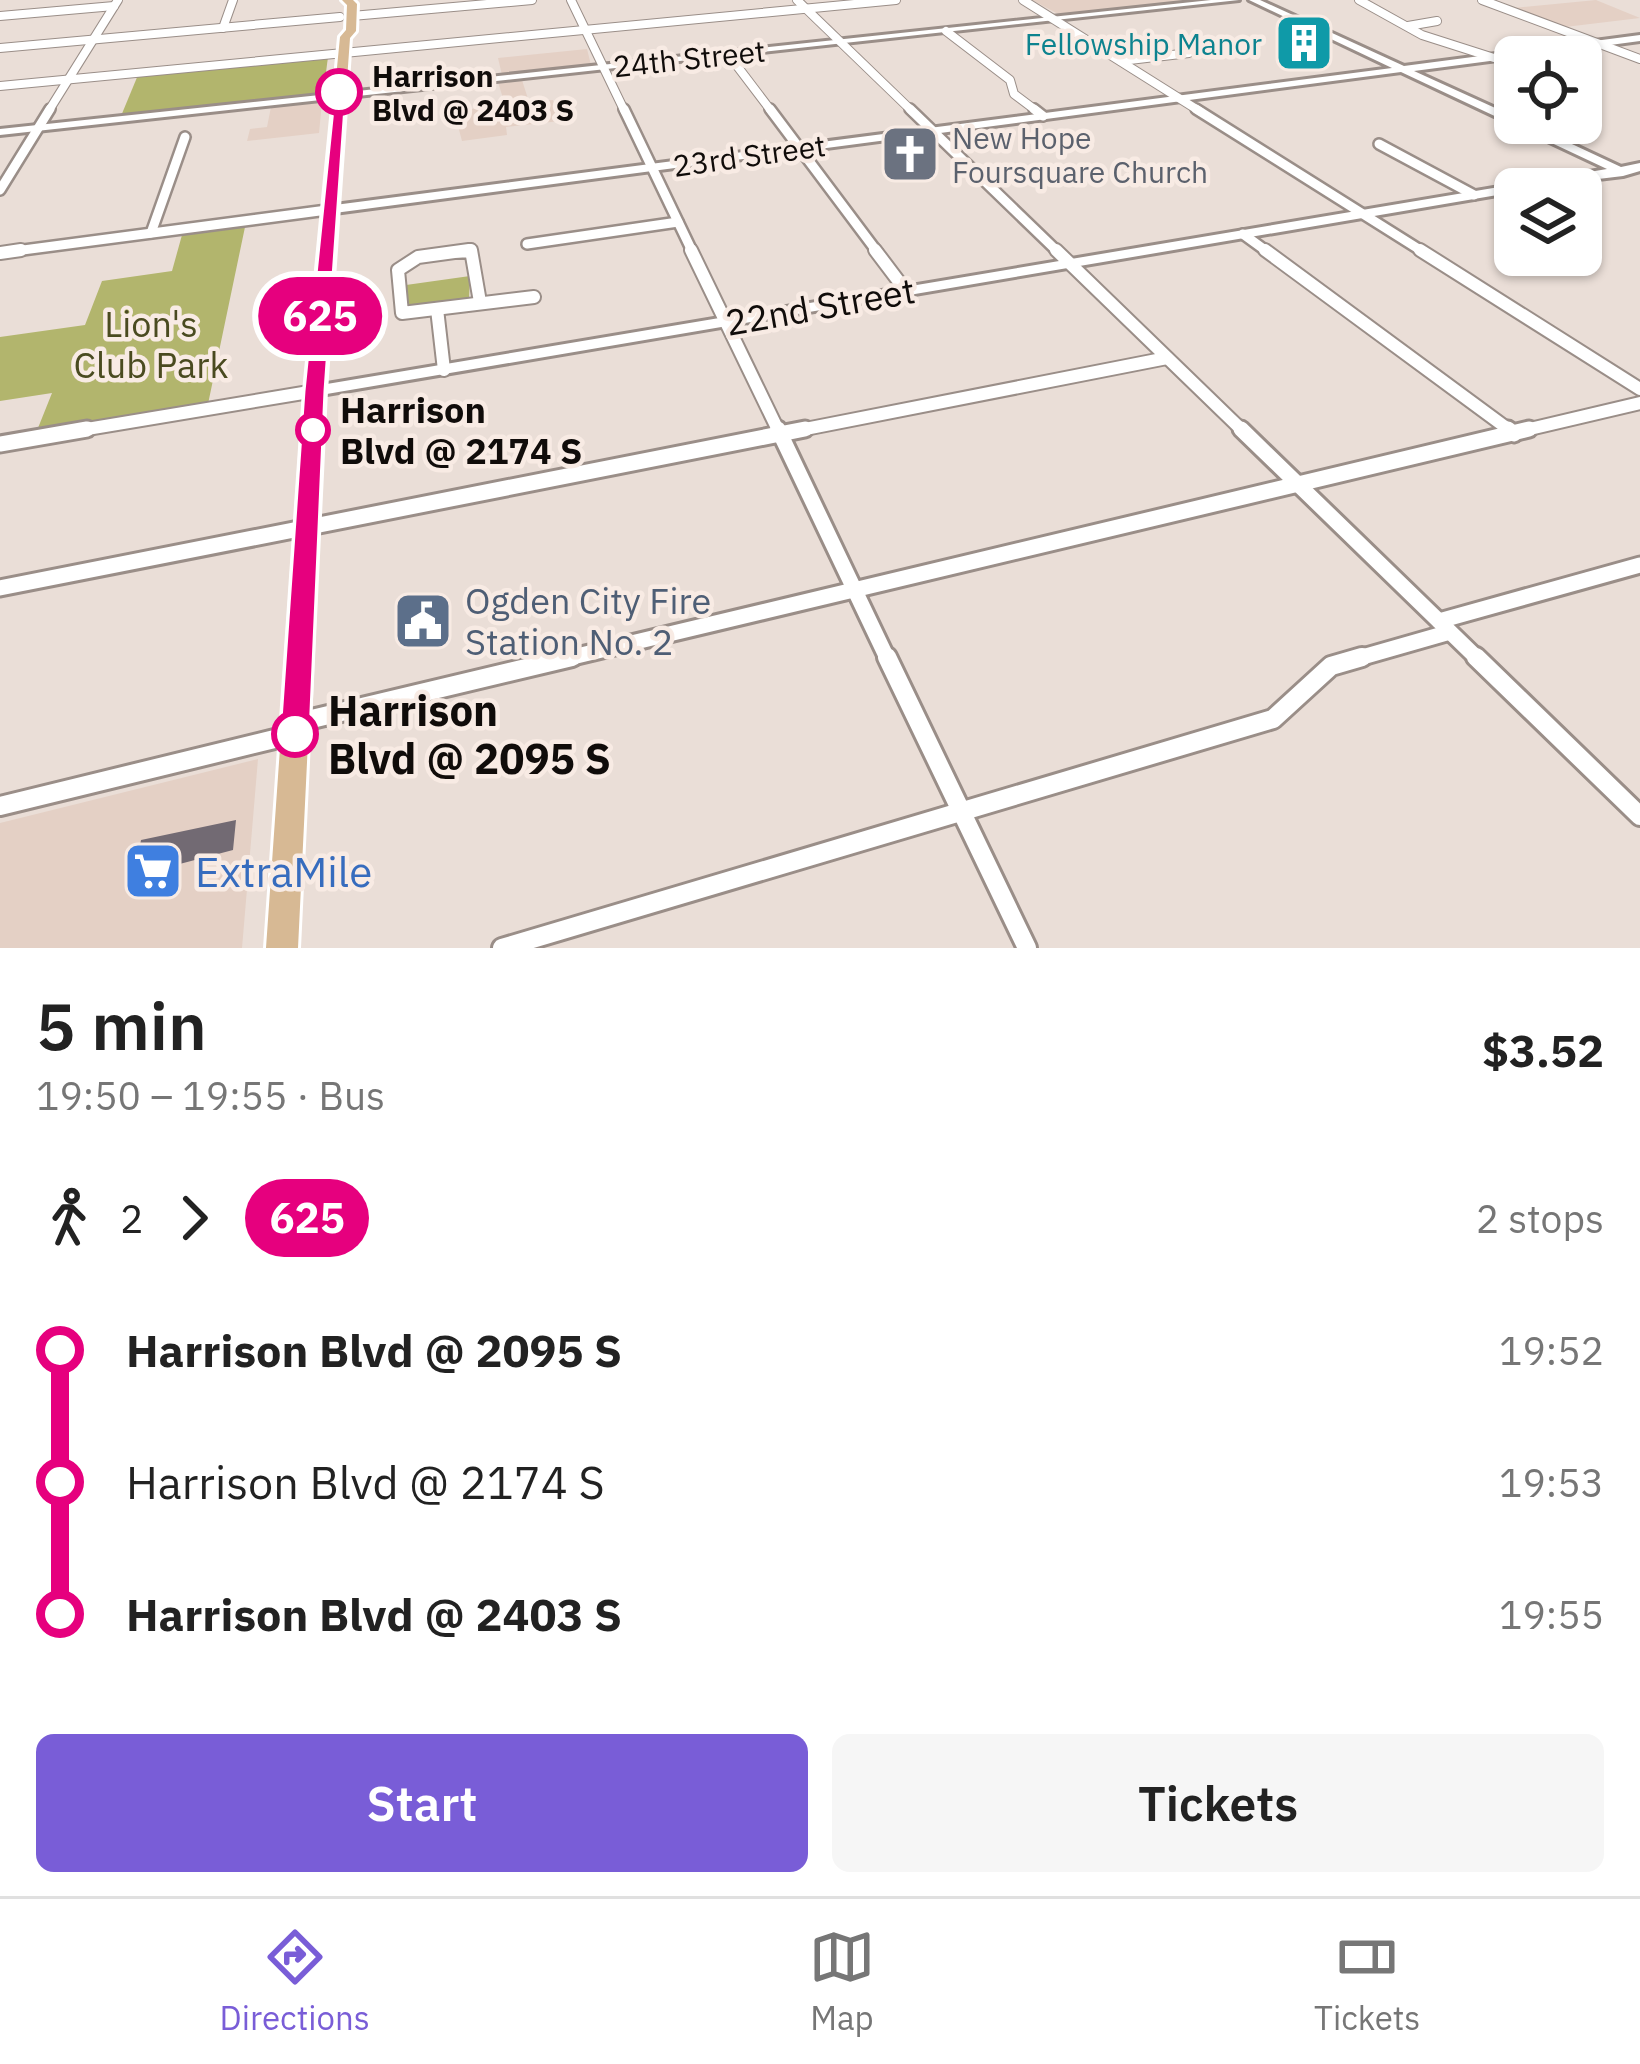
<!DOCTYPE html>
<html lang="en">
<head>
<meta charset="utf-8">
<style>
  body { margin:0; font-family:"IBM Plex Sans",sans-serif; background:#f6f6f6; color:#222; height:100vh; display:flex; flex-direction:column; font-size:45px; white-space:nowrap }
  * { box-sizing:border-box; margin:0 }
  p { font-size:39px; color:#767676 }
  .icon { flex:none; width:66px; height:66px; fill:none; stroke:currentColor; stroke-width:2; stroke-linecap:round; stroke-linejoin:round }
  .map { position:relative; height:948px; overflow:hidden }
  .sheet { display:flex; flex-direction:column; background:#fff; flex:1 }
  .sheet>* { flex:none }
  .badge { padding:0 24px; border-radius:39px; font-size:42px; line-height:78px }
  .controls { position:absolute; left:1494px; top:36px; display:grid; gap:24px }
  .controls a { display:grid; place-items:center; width:108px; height:108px; border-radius:18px; background:#fff; box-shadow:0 3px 9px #0004; font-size:60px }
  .map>.badge { position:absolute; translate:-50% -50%; box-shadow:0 0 0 6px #fff }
  .legs { display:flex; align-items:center; gap:18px; height:132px; padding:0 36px; font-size:39px }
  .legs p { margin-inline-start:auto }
  .summary { display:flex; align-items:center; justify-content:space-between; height:204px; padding:0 36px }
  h1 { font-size:66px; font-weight:600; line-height:90px }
  .button { display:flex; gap:24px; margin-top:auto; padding:24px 36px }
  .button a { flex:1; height:138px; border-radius:18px; background:#795dd7; color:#fff; font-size:48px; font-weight:600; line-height:138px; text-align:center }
  .button a+a { background:#f6f6f6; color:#222 }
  ul { padding:0 36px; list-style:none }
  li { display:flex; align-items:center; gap:42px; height:132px; font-size:45px }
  li i { display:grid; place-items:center; width:18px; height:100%; margin:0 15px; background:currentColor }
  li i::after { content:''; width:30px; height:30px; margin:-15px; border:9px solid; border-radius:50%; background:#fff }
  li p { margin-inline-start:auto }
  li:first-child i { background:linear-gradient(#0000 50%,currentColor 0) }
  li:last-child i { background:linear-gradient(currentColor 50%,#0000 0) }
  .menu { display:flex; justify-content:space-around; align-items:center; height:168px; border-top:3px solid #e0e0e0; background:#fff; font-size:33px; color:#767676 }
  .menu a { display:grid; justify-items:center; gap:6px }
  .menu .active { color:#795dd7 }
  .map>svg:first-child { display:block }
  .built { fill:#e4d0c5 }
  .green { fill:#b2b56d }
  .building { fill:#726a73 }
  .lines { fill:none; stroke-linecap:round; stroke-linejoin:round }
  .minor-far4-casing { stroke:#9a8e88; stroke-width:10 }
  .minor-far3-casing { stroke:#9a8e88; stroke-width:14 }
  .minor-far2-casing { stroke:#9a8e88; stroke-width:16 }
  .minor-far1-casing { stroke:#9a8e88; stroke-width:21 }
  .minor-casing { stroke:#9a8e88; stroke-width:24 }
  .tertiary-casing { stroke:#9a8e88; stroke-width:6 }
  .primary-casing { stroke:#fff; stroke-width:6 }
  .minor-far4 { stroke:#fff; stroke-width:8 }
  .minor-far3 { stroke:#fff; stroke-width:9 }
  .minor-far2 { stroke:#fff; stroke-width:12 }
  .minor-far1 { stroke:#fff; stroke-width:15 }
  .minor { stroke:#fff; stroke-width:18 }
  .tertiary { fill:#fff; fill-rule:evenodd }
  .primary { fill:#d7b994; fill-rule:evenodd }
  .line-1 { fill:#e6007e; stroke:#fff; stroke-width:3 }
  .stop-1-dot { fill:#fff; stroke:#e6007e; stroke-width:6 }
  .labels { text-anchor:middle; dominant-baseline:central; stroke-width:9; stroke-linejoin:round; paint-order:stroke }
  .far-culture-label { font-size:30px; fill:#0d838f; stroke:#f8ebe4; text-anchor:end }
  .far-street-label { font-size:30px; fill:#100c0a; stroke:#f8ebe4 }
  .far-stop-label { font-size:30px; font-weight:bold; fill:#100c0a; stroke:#f8ebe4; text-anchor:start }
  .far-worship-label { font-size:30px; fill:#5b616d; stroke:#f8ebe4; text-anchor:start }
  .street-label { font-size:36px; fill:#100c0a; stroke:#f8ebe4 }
  .park-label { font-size:36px; fill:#4a4b20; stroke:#f8ebe4 }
  .stop-label { font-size:36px; font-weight:bold; fill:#100c0a; stroke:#f8ebe4; text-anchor:start }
  .service-label { font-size:36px; fill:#4e5e75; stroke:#f8ebe4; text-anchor:start }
  .near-stop-label { font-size:42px; font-weight:bold; fill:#100c0a; stroke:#f8ebe4; text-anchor:start }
  .near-shop-label { font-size:42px; fill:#366cbe; stroke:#f8ebe4; text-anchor:start }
</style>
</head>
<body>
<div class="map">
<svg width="1640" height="948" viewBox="0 0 1640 948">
  <rect width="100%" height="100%" fill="#eaded7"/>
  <g class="built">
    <polygon points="1032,0 1207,0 1060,15"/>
    <polygon points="1596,0 1640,18 1565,27 1513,8"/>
    <polygon points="587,49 591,65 502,75 498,58"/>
    <polygon points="522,80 529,102 553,100 560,121 506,127 507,135 462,141 454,111 505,105 498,82"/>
    <polygon points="322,102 319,133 247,141 250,129 267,127 271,107"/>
    <polygon points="258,759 242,948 0,948 0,823"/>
  </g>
  <g class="green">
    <polygon points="328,57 323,95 121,116 138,75"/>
    <polygon points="245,227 208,404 36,433 52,393 0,401 0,337 85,325 102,281 172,271 182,235"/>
    <polygon points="470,276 469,299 408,307 406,285"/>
  </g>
  <polygon class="building" points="236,820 233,850 172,866 169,884 131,894 141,840"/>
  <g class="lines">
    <g class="minor-far4-casing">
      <g id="minor-far4">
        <polyline points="571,0 625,112"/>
        <polyline points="797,0 913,112"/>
        <polyline points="1023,0 1201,112"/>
        <polyline points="1359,0 1422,35 1494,58"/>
        <polyline points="1482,0 1640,59"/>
        <polyline points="0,16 114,6"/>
        <polyline points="352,16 532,0"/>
        <polyline points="1408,26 1437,21"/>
        <polyline points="223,28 233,0"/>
        <polyline points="946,31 1010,80 1014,94 1038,112"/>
        <polyline points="0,48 340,17"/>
        <polyline points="728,54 772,112"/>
        <polyline points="1121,61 1189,53"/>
        <polyline points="0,86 896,0"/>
        <polyline points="48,112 118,0"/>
      </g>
    </g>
    <g class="minor-far3-casing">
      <g id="minor-far3">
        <polyline points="624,109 693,253"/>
        <polyline points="770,109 878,253"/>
        <polyline points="910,109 1059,253"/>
        <polyline points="1034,109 1043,116"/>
        <polyline points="1196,109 1425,253"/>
        <polyline points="1379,144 1474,195"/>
        <polyline points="0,190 50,109"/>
        <polyline points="151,233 185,137"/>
        <polyline points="1243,234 1269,253"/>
        <polyline points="527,244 678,222"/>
        <polyline points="0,253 327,210"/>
        <polyline points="447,253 472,253"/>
      </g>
    </g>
    <g class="minor-far2-casing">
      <g id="minor-far2">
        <polyline points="469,250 418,257 398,270 402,313 534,297"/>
        <polyline points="471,250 480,302"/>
        <polyline points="691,250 779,432"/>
        <polyline points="875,250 906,291"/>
        <polyline points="1056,250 1244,432"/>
        <polyline points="1265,250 1512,432"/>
        <polyline points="1420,250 1640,389"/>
        <polyline points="0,253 21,250"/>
        <polyline points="437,309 444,370"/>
        <polyline points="69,432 315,391"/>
        <polyline points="790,432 1167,358"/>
        <polyline points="1517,432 1640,403"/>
      </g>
    </g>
    <g class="minor-far1-casing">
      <g id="minor-far1">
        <polyline points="778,429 888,660"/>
        <polyline points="1241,429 1479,660"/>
        <polyline points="1508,429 1514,434"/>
        <polyline points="0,444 87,429"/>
        <polyline points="0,588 805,429"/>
        <polyline points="1439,621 1640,565"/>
        <polyline points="560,660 1529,429"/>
        <polyline points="1352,660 1450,632"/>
      </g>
    </g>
    <g class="minor-casing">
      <g id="minor">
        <polyline points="887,657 1027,948"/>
        <polyline points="1476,657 1640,816"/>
        <polyline points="295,723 572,657"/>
        <polyline points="0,806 295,734"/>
        <polyline points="502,948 1273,719 1331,666 1362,657"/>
      </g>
    </g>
    <g class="tertiary-casing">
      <g id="tertiary">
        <polygon points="1211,0 1239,0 0,135 0,129"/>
        <polygon points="1249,0 1260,0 1404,66 1640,35 1640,41 1414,71 1515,117 1515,123 1527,123 1621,167 1640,163 1640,171 1623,176 1515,189 1515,192 315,396 307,391 315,386 1607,169 1401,72 327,214 321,210 327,206 1392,68"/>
      </g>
    </g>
    <g class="primary-casing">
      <polygon id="primary" points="342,0 353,0 357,4 356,31 350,38 325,391 298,948 266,948 305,391 340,37 346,30 347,5"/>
    </g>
    <use href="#minor-far4" class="minor-far4"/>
    <use href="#minor-far3" class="minor-far3"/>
    <use href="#minor-far2" class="minor-far2"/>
    <use href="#minor-far1" class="minor-far1"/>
    <use href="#minor" class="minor"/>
    <use href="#tertiary" class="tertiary"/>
    <use href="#primary" class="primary"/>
  </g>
  <polygon class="line-1" points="335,89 346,92 325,391 310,734 306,743 295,747 284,743 280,734 304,391"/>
  <defs>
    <g id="building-square" transform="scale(3)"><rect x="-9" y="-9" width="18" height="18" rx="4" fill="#0f9aa8" stroke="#f8ebe4"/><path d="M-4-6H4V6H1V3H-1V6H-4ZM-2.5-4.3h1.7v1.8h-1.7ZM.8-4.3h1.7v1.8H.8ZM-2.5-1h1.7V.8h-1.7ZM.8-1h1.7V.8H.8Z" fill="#fff"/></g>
    <g id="church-square" transform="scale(3)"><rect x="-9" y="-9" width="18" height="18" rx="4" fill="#6b7280" stroke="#f8ebe4"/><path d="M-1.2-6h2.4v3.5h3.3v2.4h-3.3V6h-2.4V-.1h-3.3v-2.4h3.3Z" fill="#fff"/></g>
    <g id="civic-square" transform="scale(3)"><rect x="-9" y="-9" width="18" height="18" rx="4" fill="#5c6f8a" stroke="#f8ebe4"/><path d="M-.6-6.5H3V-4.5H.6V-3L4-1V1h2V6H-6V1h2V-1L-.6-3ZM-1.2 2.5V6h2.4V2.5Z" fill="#fff"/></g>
    <g id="supermarket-square" transform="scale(3)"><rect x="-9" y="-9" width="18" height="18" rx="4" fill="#3f7fe0" stroke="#f8ebe4"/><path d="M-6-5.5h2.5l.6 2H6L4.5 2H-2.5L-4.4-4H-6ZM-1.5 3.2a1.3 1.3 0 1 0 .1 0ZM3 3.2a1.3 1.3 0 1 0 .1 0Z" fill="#fff"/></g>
  </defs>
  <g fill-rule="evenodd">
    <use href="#building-square" x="1304" y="43"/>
    <use href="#church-square" x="910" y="154"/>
    <use href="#civic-square" x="423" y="621"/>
    <use href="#supermarket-square" x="153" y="871"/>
  </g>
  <g class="stop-1-dot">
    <circle cx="339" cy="92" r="21"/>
    <circle cx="313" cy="430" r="15"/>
    <circle cx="295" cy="734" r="21"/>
  </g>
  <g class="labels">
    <g class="far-culture-label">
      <text x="1262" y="43">Fellowship Manor</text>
    </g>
    <g class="far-street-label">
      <text transform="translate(689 58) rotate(-6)">24th Street</text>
      <text transform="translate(749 155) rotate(-8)">23rd Street</text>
    </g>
    <g class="far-stop-label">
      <text x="372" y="75">Harrison<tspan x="372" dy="34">Blvd @ 2403 S</tspan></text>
    </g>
    <g class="far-worship-label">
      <text x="952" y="137">New Hope<tspan x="952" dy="34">Foursquare Church</tspan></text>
    </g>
    <g class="street-label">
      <text transform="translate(820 306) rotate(-10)">22nd Street</text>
    </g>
    <g class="park-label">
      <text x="151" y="323">Lion's<tspan x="151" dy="41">Club Park</tspan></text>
    </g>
    <g class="stop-label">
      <text x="340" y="409">Harrison<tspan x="340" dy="41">Blvd @ 2174 S</tspan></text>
    </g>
    <g class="service-label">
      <text x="465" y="600">Ogden City Fire<tspan x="465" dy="41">Station No. 2</tspan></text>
    </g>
    <g class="near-stop-label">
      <text x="328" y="710">Harrison<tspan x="328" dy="48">Blvd @ 2095 S</tspan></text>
    </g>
    <g class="near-shop-label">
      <text x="195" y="871">ExtraMile</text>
    </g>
  </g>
</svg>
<div class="controls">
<a><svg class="icon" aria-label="locate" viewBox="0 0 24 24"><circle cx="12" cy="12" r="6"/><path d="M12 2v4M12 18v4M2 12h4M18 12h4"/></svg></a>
<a><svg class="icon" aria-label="layers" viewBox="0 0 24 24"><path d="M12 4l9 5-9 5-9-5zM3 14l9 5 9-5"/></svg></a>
</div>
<b class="badge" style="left:320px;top:316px;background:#e6007e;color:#fff">625</b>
</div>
<section class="sheet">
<div class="summary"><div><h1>5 min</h1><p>19:50 – 19:55 · Bus</p></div><b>$3.52</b></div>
<div class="legs"><svg class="icon" aria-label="walk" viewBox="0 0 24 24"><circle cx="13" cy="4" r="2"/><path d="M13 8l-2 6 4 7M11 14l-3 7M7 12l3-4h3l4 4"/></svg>2<svg class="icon" aria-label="forward" viewBox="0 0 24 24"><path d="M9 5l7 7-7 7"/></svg><b class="badge" style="background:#e6007e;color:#fff">625</b><p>2 stops</p></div>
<ul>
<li><i style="color:#e6007e"></i><b>Harrison Blvd @ 2095 S</b><p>19:52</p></li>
<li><i style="color:#e6007e"></i><span>Harrison Blvd @ 2174 S</span><p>19:53</p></li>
<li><i style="color:#e6007e"></i><b>Harrison Blvd @ 2403 S</b><p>19:55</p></li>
</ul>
<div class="button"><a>Start</a><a>Tickets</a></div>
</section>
<nav class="menu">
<a class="active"><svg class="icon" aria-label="directions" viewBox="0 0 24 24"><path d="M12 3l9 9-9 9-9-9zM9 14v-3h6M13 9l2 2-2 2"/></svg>Directions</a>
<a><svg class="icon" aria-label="map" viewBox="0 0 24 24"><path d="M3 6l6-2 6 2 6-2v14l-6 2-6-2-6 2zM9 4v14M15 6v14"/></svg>Map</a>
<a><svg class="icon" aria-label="tickets" viewBox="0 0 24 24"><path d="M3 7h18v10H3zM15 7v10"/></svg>Tickets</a>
</nav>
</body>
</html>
